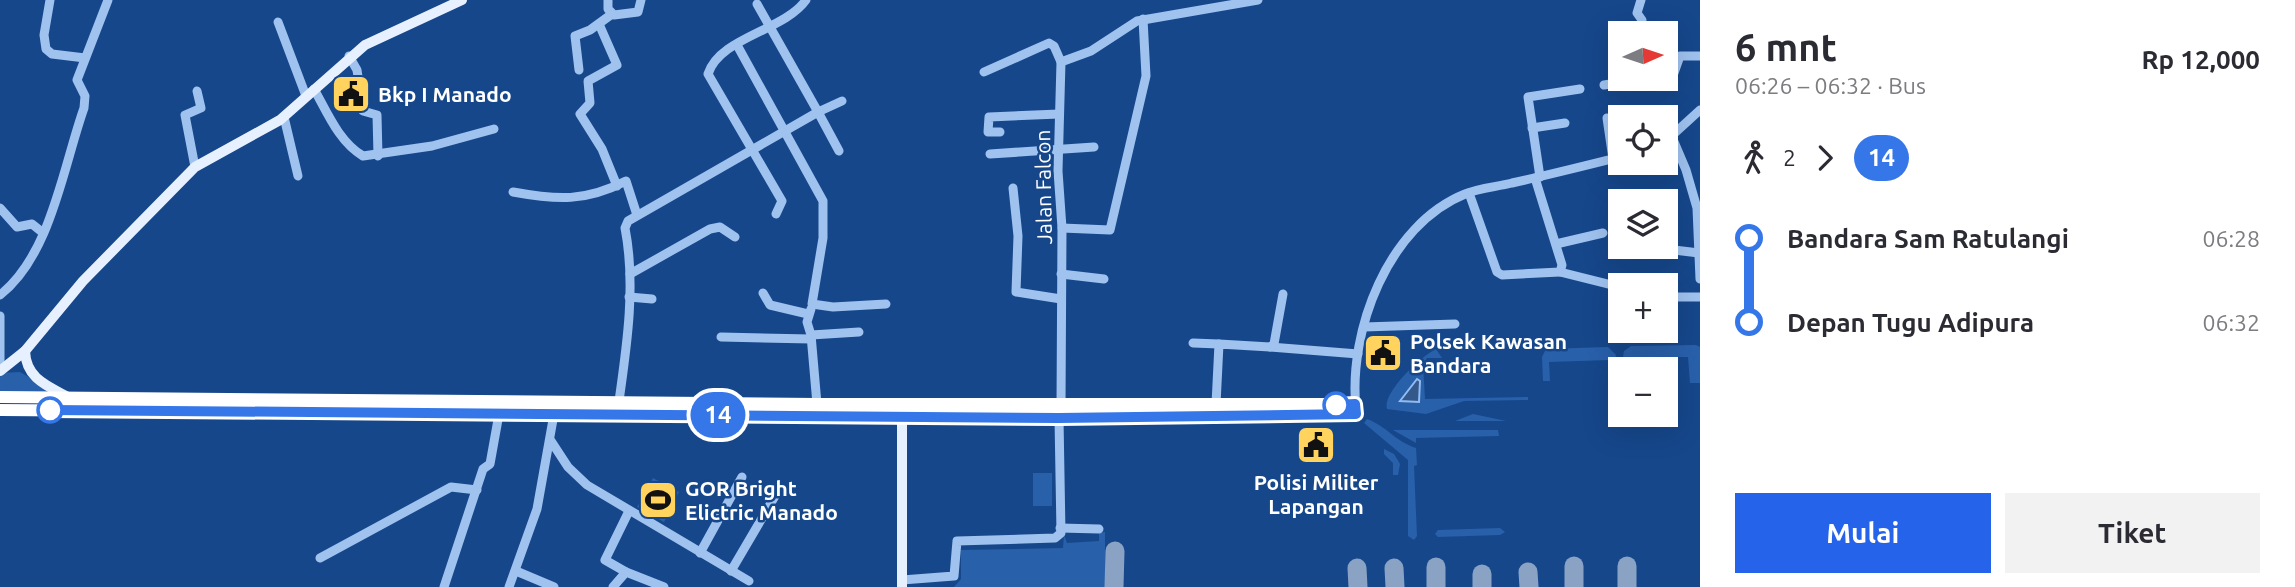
<!DOCTYPE html>
<html lang="id">
<head>
<meta charset="utf-8">
<style>
  body { margin:0; font-family:Ubuntu,sans-serif; background:#f2f2f3; color:#2b2b33; height:100vh; display:flex; flex-direction:column; font-size:26px; white-space:nowrap }
  * { box-sizing:border-box; margin:0 }
  p { font-size:23px; color:#7c7c81 }
  .icon { flex:none; width:38px; height:38px; fill:none; stroke:currentColor; stroke-width:2; stroke-linecap:round; stroke-linejoin:round }
  .map { position:relative; flex:1; overflow:hidden }
  .panel { display:flex; flex-direction:column; background:#fff; width:595px }
  .panel>* { flex:none }
  .badge { padding:0 14px; border-radius:23px; font-size:24px; line-height:46px }
  .needle { width:46px; rotate:87deg }
  .fabs { position:absolute; left:1608px; top:21px; display:grid; gap:14px }
  .fabs a { display:grid; place-items:center; width:70px; height:70px; border-radius:0px; background:#fff; box-shadow:0 7px 28px #0002; font-size:35px }
  .map>.badge { position:absolute; translate:-50% -50%; box-shadow:0 0 0 4px #fff }
  .legs { display:flex; align-items:center; gap:10px; height:77px; padding:0 35px; font-size:23px }
  .legs p { margin-inline-start:auto }
  .overview { display:flex; align-items:center; justify-content:space-between; height:119px; padding:0 35px }
  h1 { font-size:38px; font-weight:700; line-height:52px }
  .primary-button { display:flex; gap:14px; margin-top:auto; padding:14px 35px }
  .primary-button a { flex:1; height:80px; border-radius:0px; background:#2563eb; color:#fff; font-size:28px; font-weight:700; line-height:80px; text-align:center }
  .primary-button a+a { background:#f2f2f3; color:#2b2b33 }
  ul { padding:0 35px; list-style:none }
  li { display:flex; align-items:center; gap:24px; height:84px; font-size:26px }
  li i { display:grid; place-items:center; width:10px; height:100%; margin:0 9px; background:currentColor }
  li i::after { content:''; width:18px; height:18px; margin:-9px; border:5px solid; border-radius:50%; background:#fff }
  li p { margin-inline-start:auto }
  li:first-child i { background:linear-gradient(#0000 50%,currentColor 0) }
  li:last-child i { background:linear-gradient(currentColor 50%,#0000 0) }
  main { display:flex; flex:1; min-height:0 }
  .map>svg:first-child { display:block }
  .green { fill:#2960aa }
  .water { fill:#34588a; stroke:#91bcf2; stroke-width:2 }
  .lines { fill:none; stroke-linecap:round; stroke-linejoin:round }
  .taxiway { stroke:#8aa3c5; stroke-width:19 }
  .minor { stroke:#9fc2ef; stroke-width:9 }
  .major { stroke:#e7f0ff; stroke-width:10 }
  .highway { stroke:#fff; stroke-width:12 }
  .line-1-casing { stroke:#fff; stroke-width:16 }
  .line-1 { stroke:#3577e9; stroke-width:10 }
  .stop-1-dot { fill:#fff; stroke:#3577e9; stroke-width:3.5 }
  .labels { text-anchor:middle; dominant-baseline:central; stroke-width:5; stroke-linejoin:round; paint-order:stroke }
  .poi-label { font-size:21px; font-weight:bold; fill:#fff; stroke:#16478b; text-anchor:start }
  .street-label { font-size:21px; fill:#fff; stroke:#16478b }
</style>
</head>
<body>
<main>
<div class="map">
<svg width="1700" height="587" viewBox="0 0 1700 587">
  <rect width="100%" height="100%" fill="#16478b"/>
  <g class="green">
    <polygon points="1696,345 1700,347 1700,383 1690,383 1688,357 1623,357 1624,351 1631,346"/>
    <polygon points="1608,347 1616,355 1614,385 1611,385 1609,360 1549,362 1550,381 1543,381 1542,357 1546,349"/>
    <path d="M1436,349L1442,358H1427L1423,364L1425,399L1528,397V400L1464,401L1426,414L1387,409C1382,393 1421,356 1436,349Z"/>
    <polygon points="20,372 60,395 0,394 0,373"/>
    <polygon points="1473,414 1506,421 1455,421"/>
    <path d="M1367,419C1388,427 1393,440 1416,448L1417,465L1414,466L1417,536L1414,540L1408,536V460L1364,423Z"/>
    <polygon points="1393,430 1498,430 1499,436 1416,438 1416,443"/>
    <polygon points="1384,449 1394,454 1400,464 1398,475 1393,475 1393,463 1384,454"/>
    <rect x="1033" y="473" width="19" height="33"/>
    <polygon points="653,478 679,492 664,522 637,507"/>
    <polygon points="1500,528 1505,532 1500,535 1438,537 1435,534 1438,530"/>
    <polygon points="1105,532 1105,587 954,587 961,579 961,550 1063,548 1064,535 1067,543 1099,541 1099,533"/>
  </g>
  <polygon class="water" points="1417,379 1420,381 1419,402 1400,401"/>
  <g class="lines">
    <g class="taxiway">
      <polyline points="1574,566 1574,587"/>
      <polyline points="1627,566 1627,587"/>
      <polyline points="1436,567 1436,587"/>
      <polyline points="1357,568 1358,587"/>
      <polyline points="1394,568 1395,587"/>
      <polyline points="1528,572 1529,587"/>
      <polyline points="1482,574 1482,587"/>
      <polyline points="1114,587 1115,551"/>
    </g>
    <g class="minor">
      <polyline points="50,0 44,35 46,49 52,54 85,58"/>
      <polyline points="608,0 608,9 614,15 638,12 641,0"/>
      <polyline points="1641,0 1637,13 1642,20"/>
      <polyline points="757,4 818,112 842,101"/>
      <polyline points="278,22 306,96"/>
      <polyline points="599,24 617,65 588,81 590,103 580,114 602,149 617,186"/>
      <polyline points="737,45 823,201 823,238 812,304 833,307 886,304"/>
      <polyline points="349,56 357,70 363,111 377,115 378,156"/>
      <polyline points="1061,62 1091,51 1137,21 1258,0"/>
      <polyline points="579,70 575,36 590,30 612,14"/>
      <polyline points="984,72 1049,43 1054,46 1061,62 1058,171 1062,228 1061,405"/>
      <polyline points="1666,75 1674,73 1680,56 1700,56"/>
      <polyline points="1604,85 1643,79"/>
      <path d="M314,89C327,112 339,142 363,156L432,146L494,129"/>
      <polyline points="284,117 298,176"/>
      <polyline points="1607,118 1613,159"/>
      <polyline points="1532,128 1565,123"/>
      <polyline points="1000,132 988,132 989,117 1059,114"/>
      <polyline points="1672,137 1686,170 1697,208 1700,279"/>
      <polyline points="1666,141 1700,110"/>
      <polyline points="990,154 1094,147"/>
      <polyline points="195,167 185,115 201,108 197,91"/>
      <polyline points="1540,177 1528,97 1580,89"/>
      <polyline points="1013,188 1018,236 1016,292 1061,299"/>
      <path d="M513,192C557,200 585,202 626,181L637,215"/>
      <polyline points="1469,193 1497,272 1502,275 1560,272 1562,265 1535,178"/>
      <polyline points="0,208 17,227 32,224 42,232"/>
      <path d="M776,214L782,201L708,74C720,37 784,31 806,0"/>
      <polyline points="1062,228 1110,230 1146,76 1143,19"/>
      <polyline points="1556,244 1603,233"/>
      <polyline points="1674,250 1699,253"/>
      <polyline points="1560,272 1620,287"/>
      <polyline points="630,274 710,229 720,227 735,237"/>
      <polyline points="1061,274 1104,279"/>
      <polyline points="763,293 770,305 808,314"/>
      <path d="M0,295C51,255 63,167 84,108L85,96L77,80L108,0"/>
      <polyline points="629,297 652,299"/>
      <polyline points="1666,297 1700,297"/>
      <polyline points="811,309 807,322 811,335"/>
      <polyline points="0,316 0,371"/>
      <polyline points="1364,327 1455,324"/>
      <polyline points="721,337 811,339"/>
      <polyline points="1193,343 1219,344"/>
      <polyline points="1270,347 1358,354"/>
      <path d="M619,401C627,345 636,284 625,228L628,221L818,112L839,151"/>
      <polyline points="817,404 811,335 859,332"/>
      <polyline points="1216,404 1219,344 1270,347 1274,344 1283,294"/>
      <path d="M1356,409C1348,331 1388,225 1465,194C1479,188 1496,187 1512,183C1548,175 1584,166 1620,157"/>
      <polyline points="551,441 568,467 587,485 749,581"/>
      <polyline points="1060,528 1099,529"/>
      <polyline points="700,553 742,477"/>
      <polyline points="320,558 451,487 477,490"/>
      <polyline points="516,571 554,587"/>
      <polyline points="731,571 778,491"/>
      <polyline points="626,572 605,560 629,511"/>
      <polyline points="902,580 954,576 957,541 1055,538 1061,533 1059,418"/>
      <polyline points="444,587 483,469 490,464 499,414"/>
      <polyline points="509,587 537,509 554,414"/>
      <polyline points="613,587 626,572 664,587"/>
    </g>
    <g class="major">
      <path d="M25,351C26,379 48,386 70,398"/>
      <polyline points="0,371 25,351 83,281 195,167 280,120 365,45 462,0"/>
      <polyline points="902,411 902,587"/>
    </g>
    <g class="highway">
      <polyline points="0,397 817,404 1355,404"/>
      <polyline points="0,410 1059,418 1357,414"/>
    </g>
  </g>
  <g class="lines">
    <g class="line-1-casing">
      <polyline id="line-1" points="50,410 1059,418 1356,414 1355,404 1336,405"/>
    </g>
    <use href="#line-1" class="line-1"/>
  </g>
  <defs>
    <g id="civic-square" transform="scale(2.0125)"><rect x="-9" y="-9" width="18" height="18" rx="4" fill="#ffd35d" stroke="#16478b"/><path d="M-.6-6.5H3V-4.5H.6V-3L4-1V1h2V6H-6V1h2V-1L-.6-3ZM-1.2 2.5V6h2.4V2.5Z" fill="#111"/></g>
    <g id="stadium-square" transform="scale(2.0125)"><rect x="-9" y="-9" width="18" height="18" rx="4" fill="#ffd35d" stroke="#16478b"/><path d="M0-5a6.5 5 0 1 0 0 10a6.5 5 0 1 0 0-10ZM-3.5-1.8h7v3.6h-7Z" fill="#111"/></g>
  </defs>
  <g fill-rule="evenodd">
    <use href="#civic-square" x="351" y="94"/>
    <use href="#civic-square" x="1383" y="353"/>
    <use href="#civic-square" x="1316" y="445"/>
    <use href="#stadium-square" x="658" y="500"/>
  </g>
  <g class="stop-1-dot">
    <circle cx="1336" cy="405" r="12"/>
    <circle cx="50" cy="410" r="12"/>
  </g>
  <g class="labels">
    <g class="poi-label">
      <text x="378" y="94">Bkp I Manado</text>
      <text x="1410" y="341">Polsek Kawasan<tspan x="1410" dy="24">Bandara</tspan></text>
      <text x="1316" y="482" text-anchor="middle">Polisi Militer<tspan x="1316" dy="24">Lapangan</tspan></text>
      <text x="685" y="488">GOR Bright<tspan x="685" dy="24">Elictric Manado</tspan></text>
    </g>
    <g class="street-label">
      <text transform="translate(1043 187) rotate(-91)">Jalan Falcon</text>
    </g>
  </g>
</svg>
<div class="fabs">
<a><svg class="needle" viewBox="-14 -14 28 28"><path d="M0-13l5 13h-10z" fill="#e53935"/><path d="M0 13l5-13h-10z" fill="#7c7c81"/></svg></a>
<a><svg class="icon" aria-label="locate" viewBox="0 0 24 24"><circle cx="12" cy="12" r="6"/><path d="M12 2v4M12 18v4M2 12h4M18 12h4"/></svg></a>
<a><svg class="icon" aria-label="layers" viewBox="0 0 24 24"><path d="M12 4l9 5-9 5-9-5zM3 14l9 5 9-5"/></svg></a>
<a>+</a>
<a>−</a>
</div>
<b class="badge" style="left:718px;top:415px;background:#3577e9;color:#fff">14</b>
</div>
<section class="panel">
<div class="overview"><div><h1>6 mnt</h1><p>06:26 – 06:32 · Bus</p></div><b>Rp 12,000</b></div>
<div class="legs"><svg class="icon" aria-label="walk" viewBox="0 0 24 24"><circle cx="13" cy="4" r="2"/><path d="M13 8l-2 6 4 7M11 14l-3 7M7 12l3-4h3l4 4"/></svg>2<svg class="icon" aria-label="forward" viewBox="0 0 24 24"><path d="M9 5l7 7-7 7"/></svg><b class="badge" style="background:#3577e9;color:#fff">14</b></div>
<ul>
<li><i style="color:#3577e9"></i><b>Bandara Sam Ratulangi</b><p>06:28</p></li>
<li><i style="color:#3577e9"></i><b>Depan Tugu Adipura</b><p>06:32</p></li>
</ul>
<div class="primary-button"><a>Mulai</a><a>Tiket</a></div>
</section>
</main>
</body>
</html>
